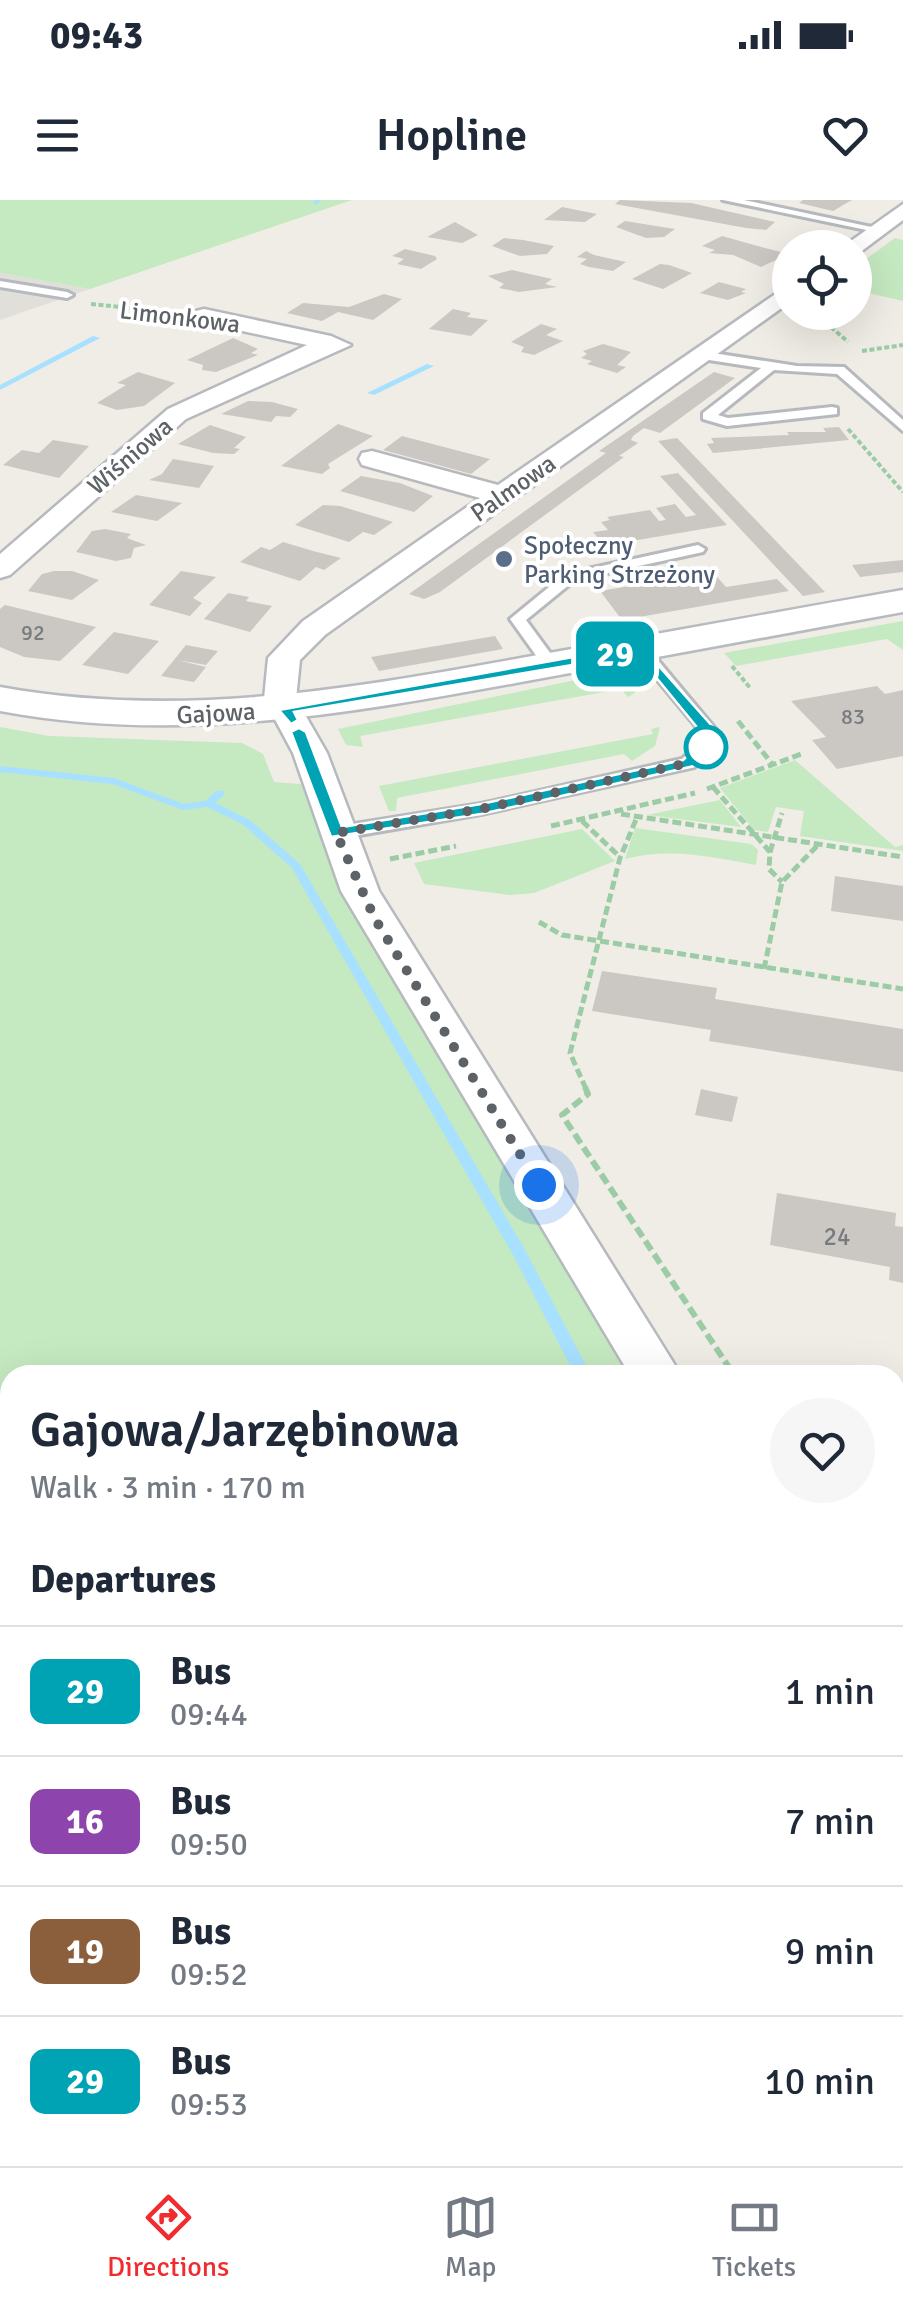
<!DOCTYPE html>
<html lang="en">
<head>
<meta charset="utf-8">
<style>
  body { margin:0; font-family:Signika,sans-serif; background:#f6f6f7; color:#1f2937; height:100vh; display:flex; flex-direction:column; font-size:38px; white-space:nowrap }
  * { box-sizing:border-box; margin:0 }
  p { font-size:32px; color:#747a83 }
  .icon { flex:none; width:55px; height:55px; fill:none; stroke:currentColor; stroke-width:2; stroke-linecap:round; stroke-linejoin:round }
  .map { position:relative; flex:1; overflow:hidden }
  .sheet { position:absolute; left:0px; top:1165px; width:905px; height:802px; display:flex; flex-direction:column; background:#fff; border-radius:30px 30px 0 0; box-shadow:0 10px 40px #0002 }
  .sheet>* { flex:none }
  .badge { padding:0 20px; border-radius:15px; font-size:35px; line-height:65px }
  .buttons { position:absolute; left:772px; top:30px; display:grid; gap:20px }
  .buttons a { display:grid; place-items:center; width:100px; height:100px; border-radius:50%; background:#fff; box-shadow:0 10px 40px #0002; font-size:50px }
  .you { position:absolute; width:50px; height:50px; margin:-25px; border:8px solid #fff; border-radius:50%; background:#1a73e8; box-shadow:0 0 0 15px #1a73e833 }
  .map>.badge { position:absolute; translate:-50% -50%; box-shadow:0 0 0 5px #fff }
  h2 { padding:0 30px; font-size:38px; line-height:90px }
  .round { display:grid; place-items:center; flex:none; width:105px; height:105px; border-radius:52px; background:#f6f6f7 }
  .head { display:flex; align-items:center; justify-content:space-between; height:170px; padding:0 30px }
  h1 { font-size:48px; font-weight:600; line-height:75px }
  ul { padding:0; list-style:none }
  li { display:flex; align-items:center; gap:30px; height:130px; padding:0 30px; border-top:2px solid #e0e1e3 }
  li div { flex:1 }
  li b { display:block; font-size:38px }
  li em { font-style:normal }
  li .badge { min-width:110px; font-weight:700; text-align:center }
  .status { display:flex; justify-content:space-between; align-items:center; height:70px; padding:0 50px; background:#fff; direction:ltr }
  .status svg { height:28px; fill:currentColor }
  header { display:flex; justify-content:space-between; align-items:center; height:130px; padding:0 30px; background:#fff; font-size:45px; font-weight:600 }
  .tab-bar { display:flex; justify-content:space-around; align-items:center; height:140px; border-top:2px solid #e0e1e3; background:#fff; font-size:28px; color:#747a83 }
  .tab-bar a { display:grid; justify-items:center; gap:5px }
  .tab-bar .active { color:#f12b2e }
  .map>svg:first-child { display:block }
  .industrial { fill:#e1dfda }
  .green { fill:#c5e9c1 }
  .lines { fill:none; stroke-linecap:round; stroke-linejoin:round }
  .stream { fill:#a7e1ff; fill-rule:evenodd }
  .building { fill:#cbc8c3 }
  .lane-casing { stroke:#b6b9bd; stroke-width:6 }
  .street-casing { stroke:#b6b9bd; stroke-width:5 }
  .secondary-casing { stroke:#b7bbc0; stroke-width:5 }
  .path-far3 { stroke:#9bcca5; stroke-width:4; stroke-dasharray:5 2.5; stroke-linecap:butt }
  .path-far2 { stroke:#9bcca5; stroke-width:5; stroke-dasharray:9 4; stroke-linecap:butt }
  .path-far1 { stroke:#9bcca5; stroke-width:6; stroke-dasharray:11 5; stroke-linecap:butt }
  .path { stroke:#9bcca5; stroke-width:9; stroke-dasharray:14 6; stroke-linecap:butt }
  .lane { fill:#fff; fill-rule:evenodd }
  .street { fill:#fff; fill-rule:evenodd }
  .secondary { fill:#fff; fill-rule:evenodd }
  .line { fill:#00a3b4; stroke:#fff; stroke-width:2.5 }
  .walk { stroke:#5d6267; stroke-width:10; stroke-dasharray:0 18 }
  .service-dot { fill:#5c6f8a; stroke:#fff; stroke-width:4 }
  .stop-dot { fill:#fff; stroke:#00a3b4; stroke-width:5 }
  .labels { text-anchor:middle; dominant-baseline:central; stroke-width:8; stroke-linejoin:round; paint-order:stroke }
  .far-number-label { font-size:22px; fill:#787c7e }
  .far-street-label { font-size:25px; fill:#5d6267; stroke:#fff }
  .far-service-label { font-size:25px; fill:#4e5e75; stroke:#fff; text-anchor:start }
  .number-label { font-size:25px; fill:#787c7e }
</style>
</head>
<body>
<div class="status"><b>09:43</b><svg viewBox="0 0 49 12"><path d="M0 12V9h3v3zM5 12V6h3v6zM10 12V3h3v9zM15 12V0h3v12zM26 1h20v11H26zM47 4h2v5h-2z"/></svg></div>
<header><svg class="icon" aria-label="menu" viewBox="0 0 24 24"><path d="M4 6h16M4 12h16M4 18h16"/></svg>Hopline<svg class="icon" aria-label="heart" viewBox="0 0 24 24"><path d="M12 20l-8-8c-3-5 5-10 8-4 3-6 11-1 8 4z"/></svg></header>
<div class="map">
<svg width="903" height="1966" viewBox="0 0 903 1966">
  <rect width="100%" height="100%" fill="#f0ede6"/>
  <polygon class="industrial" points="0,73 90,89 0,120"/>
  <g class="green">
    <polygon points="0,0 352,0 90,89 0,73"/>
    <polygon points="895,38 903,40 903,101 855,90 855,67"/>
    <polygon points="903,421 903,450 887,439 736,466 724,453"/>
    <polygon points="595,476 616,477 636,492 628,497 621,489 360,536 363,547 346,545 338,529"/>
    <polygon points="0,527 49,536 242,543 263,554 274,582 301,584 343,693 631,1175 10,1175 10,1958 895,1958 895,1612 903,1625 903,1966 0,1966"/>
    <polygon points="660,527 655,546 632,561 624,554 397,598 396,611 389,611 379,586 653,534 651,529"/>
    <polygon points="795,560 895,647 903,645 903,651 800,636 804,611 776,607 768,632 754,630 720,588"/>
    <polygon points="720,600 741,627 647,615"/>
    <path d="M635,628L751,644L758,650L756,665C712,657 669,647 625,659Z"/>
    <polygon points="582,629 615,661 534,693 510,695 424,684 414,663"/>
  </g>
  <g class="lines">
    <g class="stream">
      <polygon points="315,0 321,0 316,5 313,3"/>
      <polygon points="93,136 100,138 0,190 0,185"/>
      <polygon points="427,164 434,166 374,195 367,193"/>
      <polygon points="0,566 114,578 184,604 205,601 216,591 224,591 224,595 215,603 250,620 300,664 524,1048 591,1175 575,1175 513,1055 292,668 242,624 207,607 183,610 112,584 0,572"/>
      <polygon points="895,1715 903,1720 903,1749 895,1744"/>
    </g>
  </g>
  <g class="building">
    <polygon points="620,0 691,3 775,22 766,30 746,28 615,4"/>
    <polygon points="803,0 852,0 833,11 799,3"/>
    <polygon points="562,7 597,14 585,22 544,20"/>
    <polygon points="625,21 675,29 664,37 646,38 616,27"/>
    <polygon points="455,22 478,35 462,43 427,37"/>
    <polygon points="722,36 765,48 789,54 761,67 733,55 709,53 715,50 702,46"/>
    <polygon points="504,38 523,40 554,46 547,54 520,56 492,46"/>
    <polygon points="405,49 435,56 437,59 421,69 397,64 404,59 392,56"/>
    <polygon points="586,51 594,55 626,62 613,71 589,67 580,64 587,59 577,57"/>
    <polygon points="660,64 669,65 692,73 663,89 632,79"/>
    <polygon points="512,70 552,79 545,84 557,87 519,92 499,88 504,84 488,76"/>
    <polygon points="719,82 746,89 741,92 746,93 728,100 700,93"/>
    <polygon points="384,94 402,99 373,120 338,112 322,121 287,113 303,103 349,107"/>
    <polygon points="453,109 471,113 467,117 488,120 471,136 429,129"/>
    <polygon points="541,124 557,129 546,135 563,141 534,155 521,152 524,147 511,142"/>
    <polygon points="233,138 258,149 251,153 258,155 216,172 202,170 203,165 187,160"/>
    <polygon points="603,144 631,152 617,165 626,167 617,173 587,164 592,161 581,158 587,154 583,151"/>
    <polygon points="138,172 175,183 144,206 117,210 97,203 126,185 117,183"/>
    <polygon points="714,172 735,178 660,233 644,228 633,236 631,240 638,243 619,256 624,257 440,392 424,399 409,394 606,253 599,251"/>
    <polygon points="248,201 272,202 298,209 290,217 276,216 271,222 221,214"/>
    <polygon points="338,224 373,236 328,264 330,268 322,274 281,266"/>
    <polygon points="210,225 246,237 234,248 240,249 234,254 213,253 178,244"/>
    <polygon points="839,227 849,240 713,253 707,244 714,243 711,238 789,235 787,232 826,232 823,228"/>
    <polygon points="402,236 444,247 490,259 471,274 383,250"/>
    <polygon points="677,238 825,392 803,396 658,241"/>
    <polygon points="53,240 89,246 59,278 3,265 22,250 39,253"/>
    <polygon points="173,259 214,266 199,288 149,280 162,274"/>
    <polygon points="678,273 727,325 614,344 603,344 593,332 608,330 601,322 610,320 607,317 650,310 659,321 666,320 656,308 675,304 686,317 696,315 660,276"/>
    <polygon points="361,276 400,283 433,296 414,312 340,291"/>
    <polygon points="136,295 182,303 157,321 111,312"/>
    <polygon points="323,305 340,306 393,322 374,335 363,332 349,342 295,325"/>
    <polygon points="105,329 131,334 127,338 146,345 134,348 131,358 116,361 76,352 92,331"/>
    <polygon points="283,342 313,351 341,358 324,370 316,367 300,381 240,362 261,347 270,350"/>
    <polygon points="903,360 903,372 860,377 852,365"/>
    <polygon points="54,371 72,371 99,380 72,400 28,391 42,374"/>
    <polygon points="181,371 216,377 193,398 202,403 190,416 149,405"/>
    <polygon points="713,372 726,387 777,379 789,391 622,420 600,391"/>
    <polygon points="228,393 249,397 246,401 272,406 250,432 204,419"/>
    <polygon points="5,405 38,413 96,427 60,461 24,457 0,447 0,409"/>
    <polygon points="114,432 159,441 128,474 82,465"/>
    <polygon points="495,436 503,449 379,471 371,457"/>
    <polygon points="186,445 218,451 206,465 177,460 206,467 194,482 161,476"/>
    <polygon points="877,486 885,494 903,490 903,556 837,569 812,540 826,537 791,501"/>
    <polygon points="835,676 903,686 903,721 831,711"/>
    <polygon points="602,771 717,788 715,799 903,829 903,872 709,841 711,830 592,811"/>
    <polygon points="701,889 738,897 732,922 695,915"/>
    <polygon points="777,993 896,1013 895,1026 903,1027 903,1083 889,1080 890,1067 770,1045"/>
  </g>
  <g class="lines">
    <g class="lane-casing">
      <g id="lane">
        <polygon points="723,0 744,0 881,29 876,32"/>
        <polygon points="0,81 67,92 73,95 67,98 0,87"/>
        <polygon points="700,151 797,166 844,167 903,220 903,231 837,174 774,170 718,215 728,218 832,207 837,208 837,214 727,226 703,219 703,213 761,168 696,158 696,152"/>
        <polygon points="698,345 705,349 703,352 575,380 526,420 559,465 557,468 545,468 510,419 565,374"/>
        <polygon points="640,444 646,446 716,530 718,544 694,567 481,614 336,639 327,633 336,627 481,604 682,559 700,543 700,531 632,449"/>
      </g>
    </g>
    <g class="street-casing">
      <g id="street">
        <polygon points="903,4 903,20 859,53 855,54 855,48 841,48"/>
        <polygon points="790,84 790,102 325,435 300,460 296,499 327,553 379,691 681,1175 630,1175 341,691 293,553 264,499 268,458 303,421 480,298 362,265 359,259 362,253 372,251 498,285"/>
        <polygon points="204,109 331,136 351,145 186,219 10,375 0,378 0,354 168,209 307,145 196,121 196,111"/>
        <polygon points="895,1528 903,1532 903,1601 895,1598"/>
      </g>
    </g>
    <g class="secondary-casing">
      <path id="secondary" d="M903,390V412C775,435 648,459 521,482C347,514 176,544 0,511V487C176,519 346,490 521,458C648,436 775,412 903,390Z"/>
    </g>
    <g class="path-far3">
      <polyline points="91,104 177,113"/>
      <polyline points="814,112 848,142"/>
      <polyline points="862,151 903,145"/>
      <polyline points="848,229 903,292"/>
      <polyline points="732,466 751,489"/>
    </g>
    <g class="path-far2">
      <polyline points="738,521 773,565"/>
      <polyline points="713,587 770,652 769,669 782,682"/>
      <polyline points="707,589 804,553"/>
      <polyline points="621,614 903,657"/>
      <polyline points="582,621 620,657"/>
      <polyline points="551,626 695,593"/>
      <polyline points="770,652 782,613"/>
      <polyline points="390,659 456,646"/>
      <polyline points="539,722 562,735 903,789"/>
      <polyline points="764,769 782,682 818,645"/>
      <polyline points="586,889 570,853 620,658 637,617"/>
    </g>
    <polyline class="path-far1" points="585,887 588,894 562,915 734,1175"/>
    <polyline class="path" points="895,1418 903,1431"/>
    <use href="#lane" class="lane"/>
    <use href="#street" class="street"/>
    <use href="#secondary" class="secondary"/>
  </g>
  <polygon class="line" points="640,445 713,527 714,547 694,566 481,614 331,637 291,532 299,528 306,532 342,627 481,604 683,560 702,543 700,531 637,454 294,512 298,520 291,524 279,510"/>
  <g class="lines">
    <polyline class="walk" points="539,985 375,719 336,633 481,609 688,563 709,544 706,547"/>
  </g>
  <circle class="service-dot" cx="504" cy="359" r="10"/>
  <circle class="stop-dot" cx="706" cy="547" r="20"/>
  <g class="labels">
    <g class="far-number-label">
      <text x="33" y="432">92</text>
      <text x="853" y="516">83</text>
    </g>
    <g class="far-street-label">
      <text transform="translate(180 117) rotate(7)">Limonkowa</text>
      <text transform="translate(130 256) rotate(-41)">Wiśniowa</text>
      <text transform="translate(513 288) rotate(-35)">Palmowa</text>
      <text transform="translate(216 513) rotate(-3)">Gajowa</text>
    </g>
    <g class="far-service-label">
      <text x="524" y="345">Społeczny<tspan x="524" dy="29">Parking Strzeżony</tspan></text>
    </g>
    <g class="number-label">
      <text x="837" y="1036">24</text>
    </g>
  </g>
</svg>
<div class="buttons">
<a><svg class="icon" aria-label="locate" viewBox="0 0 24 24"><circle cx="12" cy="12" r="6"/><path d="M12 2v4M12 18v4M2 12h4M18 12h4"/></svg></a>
</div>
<div class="you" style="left:539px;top:985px"></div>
<b class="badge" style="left:615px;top:454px;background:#00a3b4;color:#fff">29</b>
<section class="sheet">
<div class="head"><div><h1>Gajowa/Jarzębinowa</h1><p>Walk · 3 min · 170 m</p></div><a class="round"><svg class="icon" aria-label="heart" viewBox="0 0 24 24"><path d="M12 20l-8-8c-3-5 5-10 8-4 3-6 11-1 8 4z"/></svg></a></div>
<h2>Departures</h2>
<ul>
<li><span class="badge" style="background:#00a3b4;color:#fff">29</span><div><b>Bus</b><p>09:44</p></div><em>1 min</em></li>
<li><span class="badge" style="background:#8e44ad;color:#fff">16</span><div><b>Bus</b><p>09:50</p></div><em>7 min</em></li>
<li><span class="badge" style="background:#8b5e3c;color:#fff">19</span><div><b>Bus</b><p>09:52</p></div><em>9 min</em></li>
<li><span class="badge" style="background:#00a3b4;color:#fff">29</span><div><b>Bus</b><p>09:53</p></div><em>10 min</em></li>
</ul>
</section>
</div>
<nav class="tab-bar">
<a class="active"><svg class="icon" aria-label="directions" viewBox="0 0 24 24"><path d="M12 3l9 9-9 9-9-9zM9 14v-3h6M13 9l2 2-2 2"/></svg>Directions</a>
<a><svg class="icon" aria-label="map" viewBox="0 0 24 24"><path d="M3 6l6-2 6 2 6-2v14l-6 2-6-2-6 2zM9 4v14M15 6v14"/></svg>Map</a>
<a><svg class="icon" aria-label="tickets" viewBox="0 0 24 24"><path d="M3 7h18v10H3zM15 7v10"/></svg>Tickets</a>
</nav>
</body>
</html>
